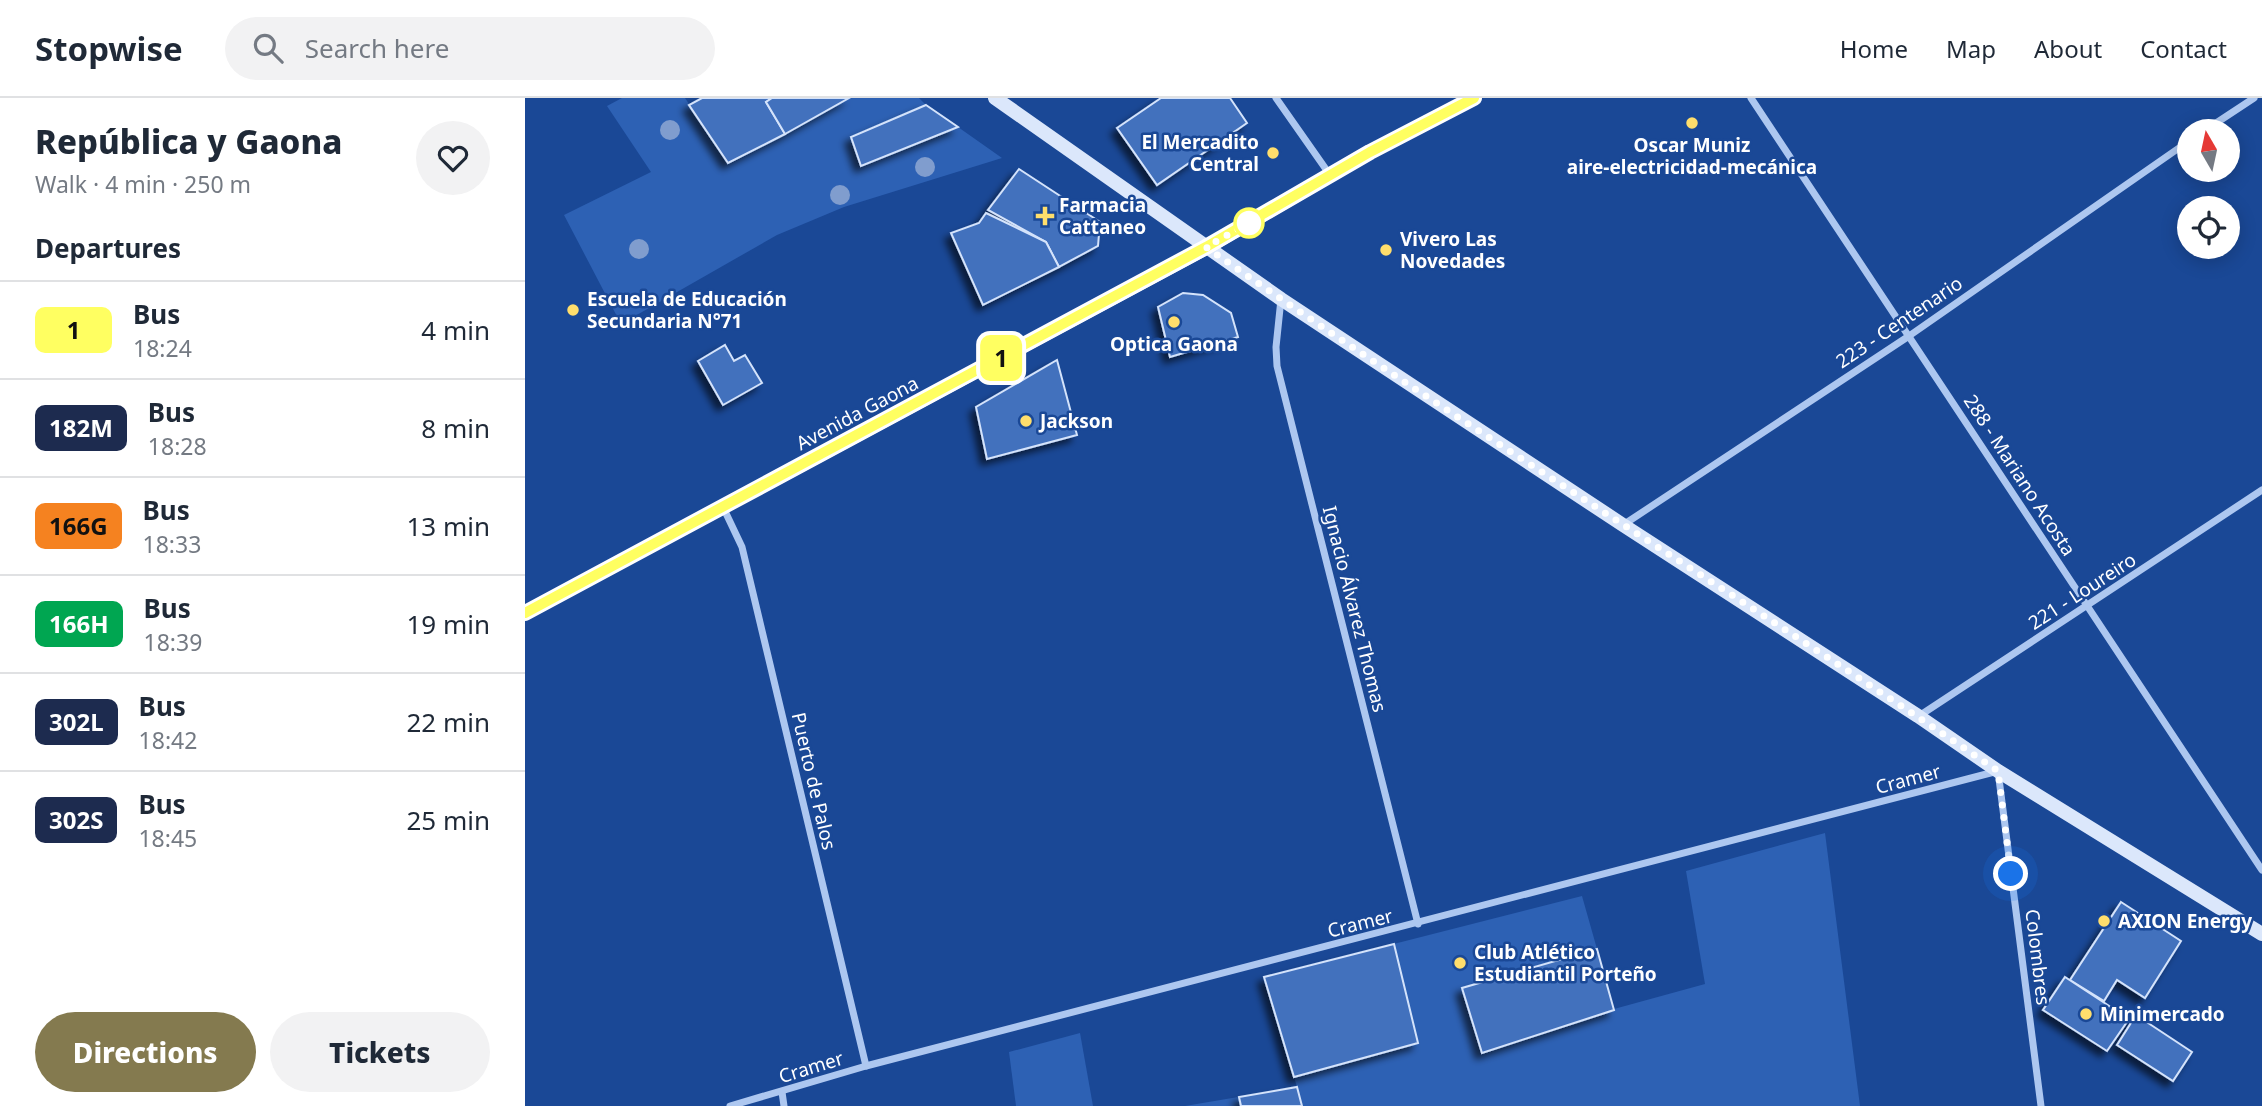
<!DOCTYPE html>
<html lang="en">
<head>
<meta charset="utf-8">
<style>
  body { margin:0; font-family:"Noto Sans",sans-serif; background:#f2f2f3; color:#1f2937; height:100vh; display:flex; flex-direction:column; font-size:26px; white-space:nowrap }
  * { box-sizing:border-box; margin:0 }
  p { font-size:23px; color:#747a83 }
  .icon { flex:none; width:38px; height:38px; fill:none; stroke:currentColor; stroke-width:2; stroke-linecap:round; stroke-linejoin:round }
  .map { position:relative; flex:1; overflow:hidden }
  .drawer { display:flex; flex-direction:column; background:#fff; width:525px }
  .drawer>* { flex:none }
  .badge { padding:0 14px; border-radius:10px; font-size:24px; line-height:46px }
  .needle { width:46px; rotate:351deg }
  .fabs { position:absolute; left:1652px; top:21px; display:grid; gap:14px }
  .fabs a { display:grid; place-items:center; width:63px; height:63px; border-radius:50%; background:#fff; box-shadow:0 4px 18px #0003; font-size:35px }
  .you { position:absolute; width:35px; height:35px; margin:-18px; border:5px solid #fff; border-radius:50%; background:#1a73e8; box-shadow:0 0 0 10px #1a73e833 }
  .map>.badge { position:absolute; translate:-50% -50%; box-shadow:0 0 0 4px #fff }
  h2 { padding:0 35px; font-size:26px; line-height:63px }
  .round { display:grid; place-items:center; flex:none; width:74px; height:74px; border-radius:37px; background:#f2f2f3 }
  .head { display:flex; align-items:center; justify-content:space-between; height:119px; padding:0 35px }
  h1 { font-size:33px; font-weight:800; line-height:52px }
  .primary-button { display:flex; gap:14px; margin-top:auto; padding:14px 35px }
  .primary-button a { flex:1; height:80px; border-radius:42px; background:#847a4f; color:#fff; font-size:28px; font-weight:800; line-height:80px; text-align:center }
  .primary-button a+a { background:#f2f2f3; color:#1f2937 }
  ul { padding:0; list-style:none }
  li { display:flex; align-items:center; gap:21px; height:98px; padding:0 35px; border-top:2px solid #e0e1e3 }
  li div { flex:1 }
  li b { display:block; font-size:26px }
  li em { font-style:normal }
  li .badge { min-width:77px; font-weight:700; text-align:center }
  header { display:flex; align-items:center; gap:42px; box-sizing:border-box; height:98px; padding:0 35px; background:#fff; border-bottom:2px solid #e0e1e3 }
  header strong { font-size:33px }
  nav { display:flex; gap:38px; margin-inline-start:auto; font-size:24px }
  .search { width:490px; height:63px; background:#f2f2f3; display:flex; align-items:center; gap:18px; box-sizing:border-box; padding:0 24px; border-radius:38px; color:#747a83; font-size:26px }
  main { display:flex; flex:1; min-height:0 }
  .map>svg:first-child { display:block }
  .green { fill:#2d61b4 }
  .building { fill:#4371bd; stroke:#d4e3fb; stroke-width:2; filter:url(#shadow) }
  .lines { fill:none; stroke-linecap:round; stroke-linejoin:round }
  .street { stroke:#adc7f0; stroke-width:7 }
  .secondary { stroke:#dbe7fb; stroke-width:14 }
  .tree { fill:#809dce }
  .line-casing { stroke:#fff; stroke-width:16 }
  .line { stroke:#ffff61; stroke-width:10 }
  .walk { stroke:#fff; stroke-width:7; stroke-dasharray:0 12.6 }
  .poi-dot { fill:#ffde6c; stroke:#1a4896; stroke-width:2.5 }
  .stop-dot { fill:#fff; stroke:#ffff61; stroke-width:3.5 }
  .labels { text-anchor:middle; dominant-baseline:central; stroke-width:5; stroke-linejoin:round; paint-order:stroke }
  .poi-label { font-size:19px; font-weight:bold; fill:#fff; stroke:#1a4896; text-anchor:start }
  .street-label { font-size:19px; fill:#fff; stroke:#1a4896 }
</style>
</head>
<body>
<header>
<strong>Stopwise</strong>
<div class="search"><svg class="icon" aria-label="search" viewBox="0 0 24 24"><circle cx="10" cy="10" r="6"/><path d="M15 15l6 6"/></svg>Search here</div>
<nav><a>Home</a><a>Map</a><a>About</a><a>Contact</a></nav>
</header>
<main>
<section class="drawer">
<div class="head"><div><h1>República y Gaona</h1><p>Walk · 4 min · 250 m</p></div><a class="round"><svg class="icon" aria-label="heart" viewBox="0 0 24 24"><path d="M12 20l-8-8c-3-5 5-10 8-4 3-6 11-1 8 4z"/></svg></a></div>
<h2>Departures</h2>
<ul>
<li><span class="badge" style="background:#ffff61;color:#111">1</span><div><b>Bus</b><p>18:24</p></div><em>4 min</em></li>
<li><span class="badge" style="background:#1d2b4f;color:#fff">182M</span><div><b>Bus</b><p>18:28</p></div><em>8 min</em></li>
<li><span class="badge" style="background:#f58220;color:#111">166G</span><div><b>Bus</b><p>18:33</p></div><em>13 min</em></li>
<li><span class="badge" style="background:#00a651;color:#fff">166H</span><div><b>Bus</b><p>18:39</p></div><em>19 min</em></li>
<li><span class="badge" style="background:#1d2b4f;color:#fff">302L</span><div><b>Bus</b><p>18:42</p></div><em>22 min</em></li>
<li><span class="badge" style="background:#1d2b4f;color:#fff">302S</span><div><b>Bus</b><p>18:45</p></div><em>25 min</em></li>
</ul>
<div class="primary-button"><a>Directions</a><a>Tickets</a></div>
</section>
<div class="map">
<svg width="1737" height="1008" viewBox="0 0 1737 1008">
  <defs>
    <filter id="shadow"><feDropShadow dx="-6" dy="6" stdDeviation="3.5" flood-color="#0009"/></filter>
  </defs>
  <rect width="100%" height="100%" fill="#1a4896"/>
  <g class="green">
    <polygon points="97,0 160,0 204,65 324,0 394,0 401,7 326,38 336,67 433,29 477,60 319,109 252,137 96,226 39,117 126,74 82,8"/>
    <polygon points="1300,735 1335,1008 660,1008 772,989 739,879 1057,798 1089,911 1180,886 1161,773"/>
    <polygon points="555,935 568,1008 491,1008 484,954"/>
  </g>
  <g class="building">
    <polygon points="177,0 247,0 241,4 260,36 203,65 164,7"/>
    <polygon points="247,0 324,0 260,36 241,4"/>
    <polygon points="636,0 705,0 722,25 632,87 592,30"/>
    <polygon points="401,7 433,29 336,68 326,39"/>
    <polygon points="494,71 575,124 573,148 534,169 521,144 463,112"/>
    <polygon points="461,115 521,144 534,169 458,207 426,135 454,125"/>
    <polygon points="658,195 678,197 706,215 713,239 645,259 633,209"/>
    <polygon points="200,247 209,263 220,257 237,285 198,307 173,263"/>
    <polygon points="532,262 552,337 462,361 451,309"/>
    <polygon points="1596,804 1656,843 1620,900 1592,882 1579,903 1545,882"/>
    <polygon points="869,846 893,945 769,979 739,879"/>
    <polygon points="1072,851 1089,912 957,955 937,890"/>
    <polygon points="1540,879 1604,921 1582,953 1518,912"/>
    <polygon points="1611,917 1667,954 1648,983 1592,947"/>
    <polygon points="772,989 777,1008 716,1008 714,999"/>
  </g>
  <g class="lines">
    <g class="street">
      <polyline points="751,0 805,77"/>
      <polyline points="1226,0 1737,772"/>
      <polyline points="1679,33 1729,0"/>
      <polyline points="756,201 751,249 752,268 893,826"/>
      <polyline points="198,409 217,449 341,968"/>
      <polyline points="1098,427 1384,238 1664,43"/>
      <polyline points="1394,618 1737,392"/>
      <polyline points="257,994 259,1008"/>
      <polyline points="205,1008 341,968 1473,673 1516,1008"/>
    </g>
    <g class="secondary">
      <polyline points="470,0 756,201 1098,427 1393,618 1473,673 1737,836"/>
      <polyline points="0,515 681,150 845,54 949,0"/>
    </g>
  </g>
  <g class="tree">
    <circle cx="145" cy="32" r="10"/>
    <circle cx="400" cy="69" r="10"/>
    <circle cx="315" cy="97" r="10"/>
    <circle cx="114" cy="151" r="10"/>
  </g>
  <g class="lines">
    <g class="line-casing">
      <polyline id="line" points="0,515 681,149 845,54 949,0"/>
    </g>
    <use href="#line" class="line"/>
    <path class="walk" d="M724,125L681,149C941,331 1211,495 1473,673L1486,776"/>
  </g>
  <g class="poi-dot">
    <circle cx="1167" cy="25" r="7"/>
    <circle cx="748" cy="55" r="7"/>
    <path d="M516.5 107.5h7v7h7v7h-7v7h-7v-7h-7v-7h7z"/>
    <circle cx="861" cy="152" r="7"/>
    <circle cx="48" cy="212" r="7"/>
    <circle cx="649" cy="224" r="7"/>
    <circle cx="501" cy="323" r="7"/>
    <circle cx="1579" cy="823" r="7"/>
    <circle cx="935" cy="865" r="7"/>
    <circle cx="1561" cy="916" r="7"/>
  </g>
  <circle class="stop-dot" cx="724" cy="125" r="14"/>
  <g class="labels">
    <g class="poi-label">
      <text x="734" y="44" text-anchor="end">El Mercadito<tspan x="734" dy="22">Central</tspan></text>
      <text x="1167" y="47" text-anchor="middle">Oscar Muniz<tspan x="1167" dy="22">aire-electricidad-mecánica</tspan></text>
      <text x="534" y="107">Farmacia<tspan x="534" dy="22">Cattaneo</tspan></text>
      <text x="875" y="141">Vivero Las<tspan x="875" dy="22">Novedades</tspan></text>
      <text x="62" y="201">Escuela de Educación<tspan x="62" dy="22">Secundaria N°71</tspan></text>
      <text x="649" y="246" text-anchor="middle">Optica Gaona</text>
      <text x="515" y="323">Jackson</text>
      <text x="1593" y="823">AXION Energy</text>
      <text x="949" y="854">Club Atlético<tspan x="949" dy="22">Estudiantil Porteño</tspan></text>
      <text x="1575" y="916">Minimercado</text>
    </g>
    <g class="street-label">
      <text transform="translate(1374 224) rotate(-34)">223 - Centenario</text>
      <text transform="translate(332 315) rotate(-28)">Avenida Gaona</text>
      <text transform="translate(1495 377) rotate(57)">288 - Mariano Acosta</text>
      <text transform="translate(1557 493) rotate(-33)">221 - Loureiro</text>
      <text transform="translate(830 511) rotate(76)">Ignacio Álvarez Thomas</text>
      <text transform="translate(1383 681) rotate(-15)">Cramer</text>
      <text transform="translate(289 683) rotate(77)">Puerto de Palos</text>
      <text transform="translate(835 825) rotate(-14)">Cramer</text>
      <text transform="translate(1513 859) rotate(83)">Colombres</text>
      <text transform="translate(286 969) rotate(-17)">Cramer</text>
    </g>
  </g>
</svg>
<div class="fabs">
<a><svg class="needle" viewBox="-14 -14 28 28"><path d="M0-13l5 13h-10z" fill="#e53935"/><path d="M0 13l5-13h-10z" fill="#747a83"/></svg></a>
<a><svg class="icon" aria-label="locate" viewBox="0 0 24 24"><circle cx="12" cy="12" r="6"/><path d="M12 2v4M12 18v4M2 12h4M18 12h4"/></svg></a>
</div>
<div class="you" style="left:1486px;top:776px"></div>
<b class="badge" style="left:476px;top:260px;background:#ffff61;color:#111">1</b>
</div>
</main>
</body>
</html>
